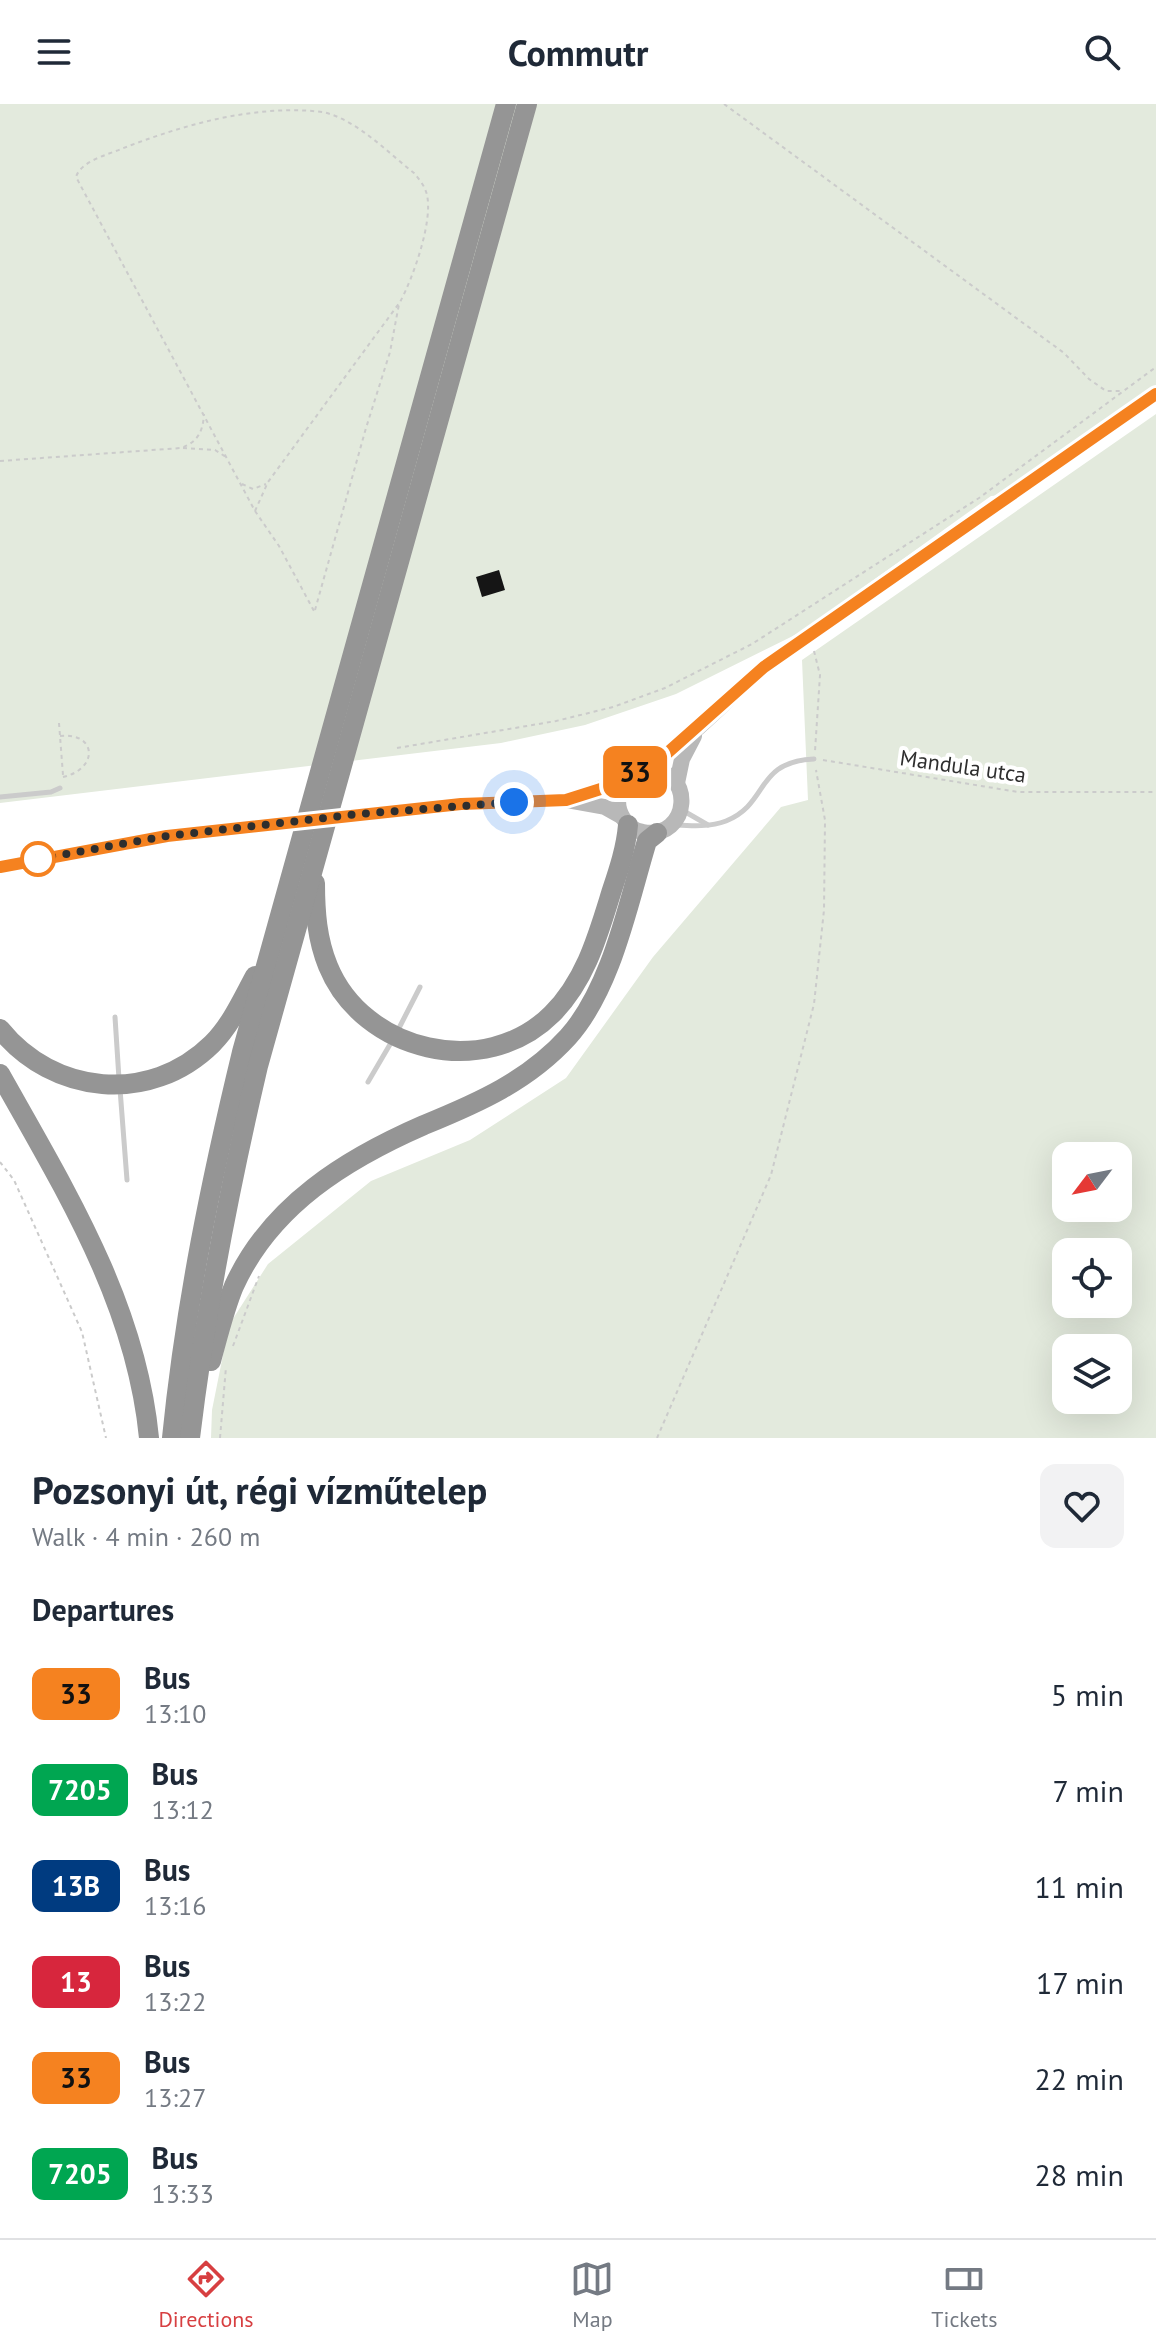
<!DOCTYPE html>
<html lang="en">
<head>
<meta charset="utf-8">
<style>
  body { margin:0; font-family:"PT Sans",sans-serif; background:#f2f2f3; color:#1f2937; height:100vh; display:flex; flex-direction:column; font-size:30px; white-space:nowrap }
  * { box-sizing:border-box; margin:0 }
  p { font-size:26px; color:#747a83 }
  .icon { flex:none; width:44px; height:44px; fill:none; stroke:currentColor; stroke-width:2; stroke-linecap:round; stroke-linejoin:round }
  .map { position:relative; height:1334px; overflow:hidden }
  .drawer { display:flex; flex-direction:column; background:#fff; flex:1 }
  .drawer>* { flex:none }
  .badge { padding:0 16px; border-radius:12px; font-size:28px; line-height:52px }
  .needle { width:52px; rotate:238deg }
  .controls { position:absolute; left:1052px; top:1038px; display:grid; gap:16px }
  .controls a { display:grid; place-items:center; width:80px; height:80px; border-radius:16px; background:#fff; box-shadow:0 8px 32px #0002; font-size:40px }
  .you { position:absolute; width:40px; height:40px; margin:-20px; border:6px solid #fff; border-radius:50%; background:#1a73e8; box-shadow:0 0 0 12px #1a73e833 }
  .map>.badge { position:absolute; translate:-50% -50%; box-shadow:0 0 0 4px #fff }
  h2 { padding:0 32px; font-size:30px; line-height:72px }
  .round { display:grid; place-items:center; flex:none; width:84px; height:84px; border-radius:16px; background:#f2f2f3 }
  .headline { display:flex; align-items:center; justify-content:space-between; height:136px; padding:0 32px }
  h1 { font-size:38px; font-weight:700; line-height:60px }
  ul { padding:0; list-style:none }
  li { display:flex; align-items:center; gap:24px; height:96px; padding:0 32px }
  li div { flex:1 }
  li b { display:block; font-size:30px }
  li em { font-style:normal }
  li .badge { min-width:88px; font-weight:700; text-align:center }
  header { display:flex; justify-content:space-between; align-items:center; height:104px; padding:0 32px; background:#fff; font-size:36px; font-weight:700 }
  .tab-bar { display:flex; justify-content:space-around; align-items:center; height:112px; border-top:2px solid #e0e1e3; background:#fff; font-size:22px; color:#747a83 }
  .tab-bar a { display:grid; justify-items:center; gap:4px }
  .tab-bar .active { color:#d73f41 }
  .map>svg:first-child { display:block }
  .green { fill:#e3eadd; fill-rule:evenodd }
  .building { fill:#151515 }
  .lines { fill:none; stroke-linecap:round; stroke-linejoin:round }
  .path { stroke:#cbcbcb; stroke-width:2; stroke-dasharray:4 4; stroke-linecap:butt }
  .lane { stroke:#cbcbcb; stroke-width:5 }
  .secondary { stroke:#b8b8b8; stroke-width:16 }
  .highway { stroke:#959595; stroke-width:20 }
  .line-casing { stroke:#fff; stroke-width:18 }
  .line { stroke:#f58220; stroke-width:12 }
  .walk { stroke:#2e2e2e; stroke-width:8; stroke-dasharray:0 14.4 }
  .stop-dot { fill:#fff; stroke:#f58220; stroke-width:4 }
  .labels { text-anchor:middle; dominant-baseline:central; stroke-width:8; stroke-linejoin:round; paint-order:stroke }
  .street-label { font-size:22px; fill:#2e2e2e; stroke:#fff }
</style>
</head>
<body>
<header><svg class="icon" aria-label="menu" viewBox="0 0 24 24"><path d="M4 6h16M4 12h16M4 18h16"/></svg>Commutr<svg class="icon" aria-label="search" viewBox="0 0 24 24"><circle cx="10" cy="10" r="6"/><path d="M15 15l6 6"/></svg></header>
<div class="map">
<svg width="1156" height="1334" viewBox="0 0 1156 1334">
  <rect width="100%" height="100%" fill="#fff"/>
  <g class="green">
    <polygon points="0,0 1156,0 1156,282 1004,391 991,392 801,528 676,590 585,621 501,639 0,699"/>
    <path d="M1156,310V1334H211L212,1306L229,1221L268,1160L371,1077L470,1036L566,974L653,853L781,703L808,696L802,556ZM1066,1052H1118V1104H1066ZM1066,1148H1118V1200H1066ZM1066,1244H1118V1296H1066Z"/>
  </g>
  <polygon class="building" points="499,466 505,486 482,493 476,473"/>
  <g class="lines">
    <g class="path">
      <polyline points="724,0 1064,249 1089,275 1106,287 1120,287"/>
      <polyline points="183,344 215,346 226,353"/>
      <path d="M0,357L181,344C198,338 203,327 204,310"/>
      <polyline points="242,380 253,385 266,380"/>
      <path d="M255,407L268,378L400,198C413,174 433,118 427,91C425,82 419,75 414,69C386,47 357,16 323,8C254,0 183,21 121,45C107,51 81,57 76,73L255,407L279,442L314,507"/>
      <polyline points="315,506 366,324 390,248 399,200"/>
      <polyline points="814,547 820,571 815,647"/>
      <polyline points="59,619 63,671"/>
      <path d="M60,632C97,628 99,665 63,673"/>
      <polyline points="397,644 556,617 613,603 665,584 752,540 979,394 1156,263"/>
      <polyline points="823,656 1018,688 1156,688"/>
      <polyline points="0,1058 14,1076 82,1228 106,1334"/>
      <polyline points="233,1242 259,1172"/>
      <polyline points="220,1334 226,1263"/>
      <polyline points="657,1334 771,1071 814,900 824,806 825,716 816,666"/>
    </g>
    <g class="lane">
      <polyline points="0,693 51,688 60,684"/>
      <polyline points="682,706 708,721"/>
      <path d="M676,721C692,722 711,723 726,717C770,699 754,658 814,655"/>
      <polyline points="115,913 119,975"/>
      <polyline points="397,928 420,883"/>
      <polyline points="368,978 392,937"/>
      <polyline points="120,985 127,1076"/>
    </g>
    <g class="secondary">
      <path d="M627,673C618,686 614,700 623,714C628,722 635,727 643,728C690,737 698,663 644,665"/>
      <polyline points="677,679 682,655 694,632"/>
      <path d="M566,696C602,685 637,672 667,650C702,623 731,591 764,563L1156,290"/>
      <polyline points="0,763 167,732 461,700 566,696 605,703 621,712"/>
    </g>
    <g class="highway">
      <path d="M315,779C315,808 317,835 328,862C363,948 485,977 552,910C586,876 598,831 612,786C619,765 626,744 628,721"/>
      <path d="M0,925C53,991 150,1001 212,940C231,921 242,896 255,872"/>
      <path d="M0,970C65,1086 136,1199 149,1334"/>
      <path d="M211,1257C218,1232 224,1206 234,1182C271,1101 346,1055 424,1021C478,999 528,977 568,933C612,884 628,799 647,737L657,729"/>
      <path d="M172,1334C185,1203 211,1076 242,948L506,0"/>
      <path d="M190,1334C205,1208 229,1086 258,962L527,0"/>
    </g>
  </g>
  <g class="lines">
    <g class="line-casing">
      <polyline id="line" points="0,763 167,732 461,700 566,696 607,683 665,651 764,563 1156,290"/>
    </g>
    <use href="#line" class="line"/>
    <polyline class="walk" points="38,755 167,732 359,710 514,698"/>
  </g>
  <circle class="stop-dot" cx="38" cy="755" r="16"/>
  <g class="labels">
    <g class="street-label">
      <text transform="translate(963 662) rotate(8)">Mandula utca</text>
    </g>
  </g>
</svg>
<div class="controls">
<a><svg class="needle" viewBox="-14 -14 28 28"><path d="M0-13l5 13h-10z" fill="#e53935"/><path d="M0 13l5-13h-10z" fill="#747a83"/></svg></a>
<a><svg class="icon" aria-label="locate" viewBox="0 0 24 24"><circle cx="12" cy="12" r="6"/><path d="M12 2v4M12 18v4M2 12h4M18 12h4"/></svg></a>
<a><svg class="icon" aria-label="layers" viewBox="0 0 24 24"><path d="M12 4l9 5-9 5-9-5zM3 14l9 5 9-5"/></svg></a>
</div>
<div class="you" style="left:514px;top:698px"></div>
<b class="badge" style="left:635px;top:668px;background:#f58220;color:#111">33</b>
</div>
<section class="drawer">
<div class="headline"><div><h1>Pozsonyi út, régi vízműtelep</h1><p>Walk · 4 min · 260 m</p></div><a class="round"><svg class="icon" aria-label="heart" viewBox="0 0 24 24"><path d="M12 20l-8-8c-3-5 5-10 8-4 3-6 11-1 8 4z"/></svg></a></div>
<h2>Departures</h2>
<ul>
<li><span class="badge" style="background:#f58220;color:#111">33</span><div><b>Bus</b><p>13:10</p></div><em>5 min</em></li>
<li><span class="badge" style="background:#00a651;color:#fff">7205</span><div><b>Bus</b><p>13:12</p></div><em>7 min</em></li>
<li><span class="badge" style="background:#003b80;color:#fff">13B</span><div><b>Bus</b><p>13:16</p></div><em>11 min</em></li>
<li><span class="badge" style="background:#d7263d;color:#fff">13</span><div><b>Bus</b><p>13:22</p></div><em>17 min</em></li>
<li><span class="badge" style="background:#f58220;color:#111">33</span><div><b>Bus</b><p>13:27</p></div><em>22 min</em></li>
<li><span class="badge" style="background:#00a651;color:#fff">7205</span><div><b>Bus</b><p>13:33</p></div><em>28 min</em></li>
</ul>
</section>
<nav class="tab-bar">
<a class="active"><svg class="icon" aria-label="directions" viewBox="0 0 24 24"><path d="M12 3l9 9-9 9-9-9zM9 14v-3h6M13 9l2 2-2 2"/></svg>Directions</a>
<a><svg class="icon" aria-label="map" viewBox="0 0 24 24"><path d="M3 6l6-2 6 2 6-2v14l-6 2-6-2-6 2zM9 4v14M15 6v14"/></svg>Map</a>
<a><svg class="icon" aria-label="tickets" viewBox="0 0 24 24"><path d="M3 7h18v10H3zM15 7v10"/></svg>Tickets</a>
</nav>
</body>
</html>
